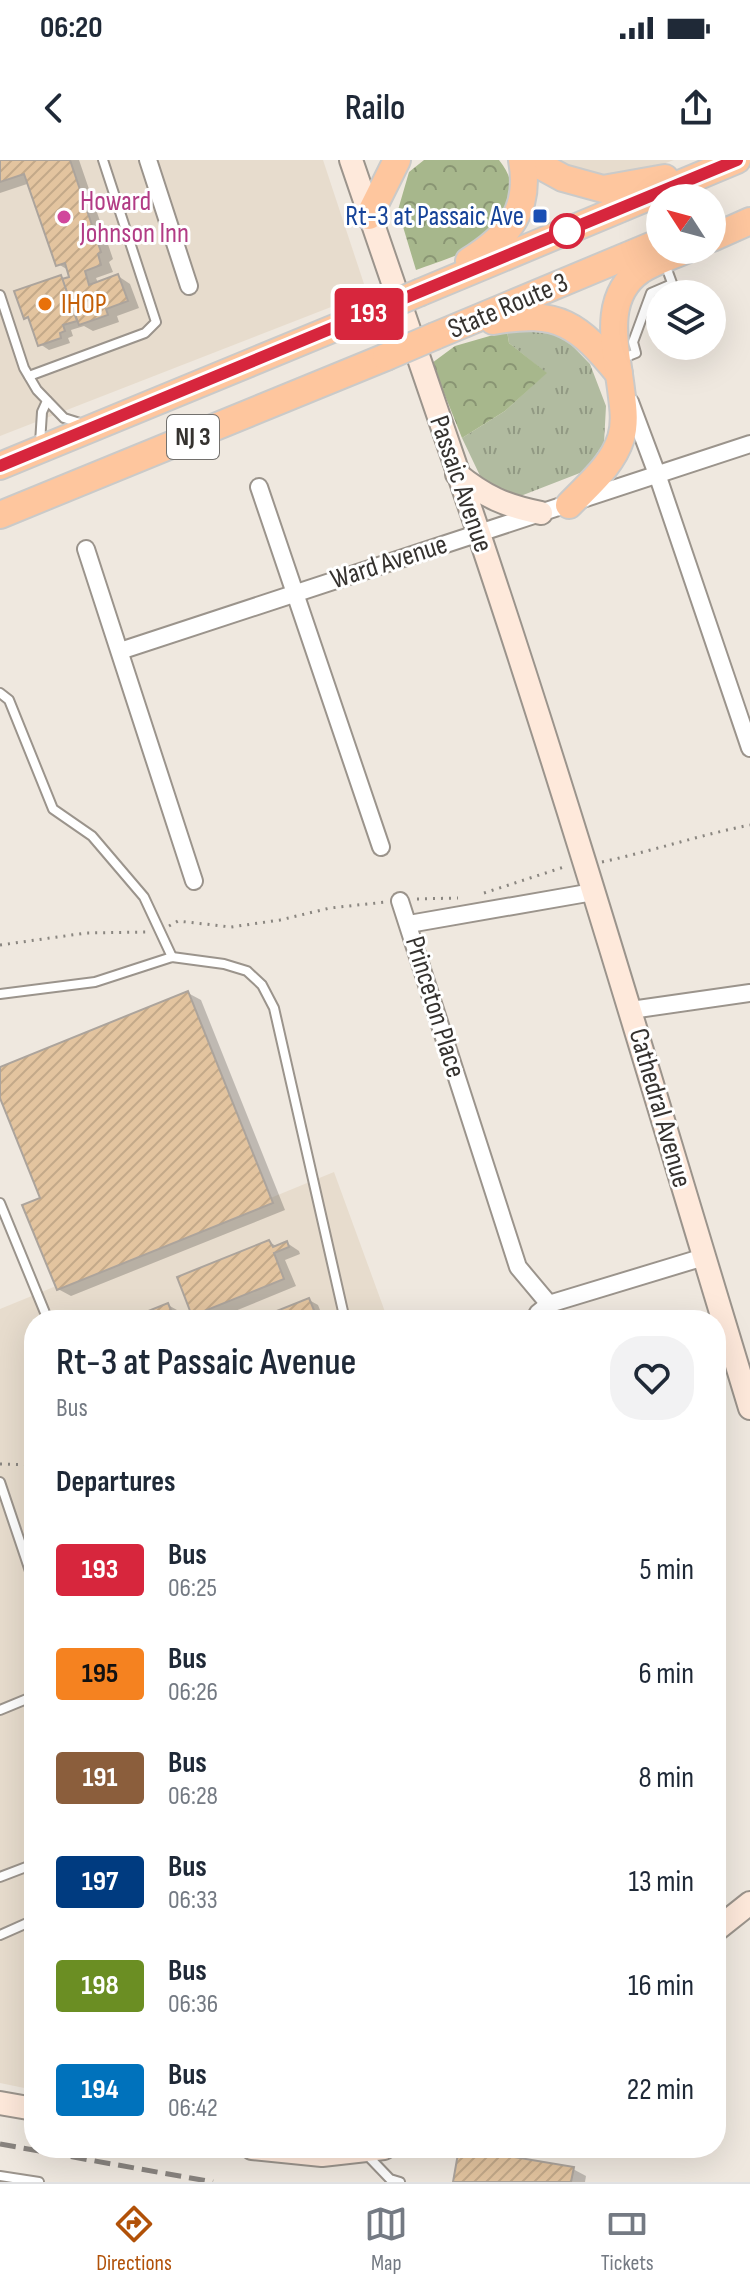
<!DOCTYPE html>
<html lang="en">
<head>
<meta charset="utf-8">
<style>
  body { margin:0; font-family:"Sofia Sans Condensed",sans-serif; background:#f2f2f3; color:#1f2937; height:100vh; display:flex; flex-direction:column; font-size:30px; white-space:nowrap }
  * { box-sizing:border-box; margin:0 }
  p { font-size:26px; color:#747a83 }
  .icon { flex:none; width:44px; height:44px; fill:none; stroke:currentColor; stroke-width:2; stroke-linecap:round; stroke-linejoin:round }
  .map { position:relative; flex:1; overflow:hidden }
  .panel { position:absolute; left:24px; top:1150px; width:702px; height:848px; display:flex; flex-direction:column; background:#fff; border-radius:32px; box-shadow:0 8px 32px #0002 }
  .panel>* { flex:none }
  .badge { padding:0 16px; border-radius:6px; font-size:28px; line-height:52px }
  .needle { width:52px; rotate:306deg }
  .fabs { position:absolute; left:646px; top:24px; display:grid; gap:16px }
  .fabs a { display:grid; place-items:center; width:80px; height:80px; border-radius:50%; background:#fff; box-shadow:0 8px 32px #0002; font-size:40px }
  .map>.badge { position:absolute; translate:-50% -50%; box-shadow:0 0 0 4px #fff }
  h2 { padding:0 32px; font-size:30px; line-height:72px }
  .round { display:grid; place-items:center; flex:none; width:84px; height:84px; border-radius:32px; background:#f2f2f3 }
  .overview { display:flex; align-items:center; justify-content:space-between; height:136px; padding:0 32px }
  h1 { font-size:38px; font-weight:600; line-height:60px }
  ul { padding:0; list-style:none }
  li { display:flex; align-items:center; gap:24px; height:104px; padding:0 32px }
  li div { flex:1 }
  li b { display:block; font-size:30px }
  li em { font-style:normal }
  li .badge { min-width:88px; font-weight:700; text-align:center }
  .status { display:flex; justify-content:space-between; align-items:center; height:56px; padding:0 40px; background:#fff; direction:ltr }
  .status svg { height:22px; fill:currentColor }
  header { display:flex; justify-content:space-between; align-items:center; height:104px; padding:0 32px; background:#fff; font-size:36px; font-weight:600 }
  .tab-bar { display:flex; justify-content:space-around; align-items:center; height:112px; border-top:2px solid #e0e1e3; background:#fff; font-size:22px; color:#747a83 }
  .tab-bar a { display:grid; justify-items:center; gap:4px }
  .tab-bar .current { color:#b15108 }
  .map>svg:first-child { display:block }
  .built { fill:#e7dccd }
  .grass { fill:url(#grass-tufts) }
  .forest { fill:url(#forest-crowns) }
  .shadow { fill:#0003 }
  .building { fill:url(#building-hatch); stroke:#aca49c; stroke-width:2 }
  .lines { fill:none; stroke-linecap:round; stroke-linejoin:round }
  .service-casing { stroke:#9b948c; stroke-width:12 }
  .minor-casing { stroke:#9b948c; stroke-width:20 }
  .secondary-casing { stroke:#9b948c; stroke-width:26 }
  .trunk-casing { stroke:#cacac9; stroke-width:30 }
  .path { stroke:#8a8680; stroke-width:3; stroke-dasharray:2 6; stroke-linecap:butt }
  .service { stroke:#fff; stroke-width:8 }
  .minor { stroke:#fff; stroke-width:16 }
  .secondary { stroke:#fee9db; stroke-width:22 }
  .trunk { stroke:#fec69e; stroke-width:26 }
  .rail { stroke:#89847f; stroke-width:5; stroke-dasharray:16 8; stroke-linecap:butt }
  .trunk-bridge-casing { stroke:#cacac9; stroke-width:30; stroke-linecap:butt }
  .trunk-bridge { stroke:#fec69e; stroke-width:26 }
  .line-casing { stroke:#fff; stroke-width:18 }
  .line { stroke:#d7263d; stroke-width:12 }
  .transit-dot { fill:#1a4fb4; stroke:#fff; stroke-width:3 }
  .hotel-dot { fill:#d1479c; stroke:#fff; stroke-width:3 }
  .stop-dot { fill:#fff; stroke:#d7263d; stroke-width:4 }
  .food-dot { fill:#e8710a; stroke:#fff; stroke-width:3 }
  .labels { text-anchor:middle; dominant-baseline:central; stroke-width:6; stroke-linejoin:round; paint-order:stroke }
  .shield { fill:#fff; stroke:#72706d; stroke-width:2 }
  .shield-label { font-size:26px; font-weight:bold; fill:#35322f }
  .hotel-label { font-size:28px; fill:#b23c85; stroke:#fff; text-anchor:start }
  .transit-label { font-size:28px; fill:#164399; stroke:#fff; text-anchor:end }
  .food-label { font-size:28px; fill:#c56008; stroke:#fff; text-anchor:start }
  .street-label { font-size:28px; fill:#35322f; stroke:#fff }
</style>
</head>
<body>
<div class="status"><b>06:20</b><svg viewBox="0 0 49 12"><path d="M0 12V9h3v3zM5 12V6h3v6zM10 12V3h3v9zM15 12V0h3v12zM26 1h20v11H26zM47 4h2v5h-2z"/></svg></div>
<header><svg class="icon" aria-label="back" viewBox="0 0 24 24"><path d="M15 5l-7 7 7 7"/></svg>Railo<svg class="icon" aria-label="share" viewBox="0 0 24 24"><path d="M12 15V3M7 8l5-5 5 5M5 13v7h14v-7"/></svg></header>
<div class="map">
<svg width="750" height="2022" viewBox="0 0 750 2022">
  <defs>
    <pattern id="grass-tufts" width="24" height="20" patternUnits="userSpaceOnUse" patternTransform="scale(2)"><rect width="24" height="20" fill="#b1bba0"/><path d="M3 7l-1-3M5 7V3M7 7l1-3M15 17l-1-3M17 17v-4M19 17l1-3" fill="none" stroke="#919983"/></pattern>
    <pattern id="forest-crowns" width="20" height="18" patternUnits="userSpaceOnUse" patternTransform="scale(2)"><rect width="20" height="18" fill="#a7b78c"/><path d="M2 6a3 3 0 1 1 6 0M12 15a3 3 0 1 1 6 0" fill="none" stroke="#899573"/></pattern>
    <pattern id="building-hatch" width="6" height="6" patternUnits="userSpaceOnUse" patternTransform="scale(2)"><rect width="6" height="6" fill="#e3c49f"/><path d="M-1 1l2-2M0 6l6-6M5 7l2-2" fill="none" stroke="#c3a989"/></pattern>
  </defs>
  <rect width="100%" height="100%" fill="#efe8df"/>
  <g class="built">
    <polygon points="0,0 323,0 367,133 0,276"/>
    <polygon points="552,0 674,0 641,12 611,18 588,17"/>
    <polygon points="334,1012 388,1160 34,1160 34,1930 0,1923 0,1149"/>
  </g>
  <polygon class="grass" points="556,169 590,204 606,246 604,283 585,311 518,337 483,322 462,278 505,251 546,213 509,183 507,171"/>
  <g class="forest">
    <path d="M424,0H499C520,25 514,56 490,77C476,90 435,103 416,110L398,50L409,12Z"/>
    <polygon points="507,171 509,183 547,213 505,251 462,278 432,203 455,186"/>
  </g>
  <g class="shadow">
    <polygon points="0,0 79,0 113,99 109,102 113,112 96,118 98,123 118,116 130,124 139,148 117,156 119,162 93,171 84,166 71,170 73,176 68,178 70,183 49,190 40,184 32,161 26,157 61,117 66,120 72,118 70,111 58,104 30,23 0,33"/>
    <polygon points="188,833 201,840 285,1050 71,1136 58,1129 42,1039 0,933 0,909"/>
    <polygon points="269,1082 278,1087 287,1083 299,1091 300,1094 285,1100 296,1126 213,1160 203,1160 194,1155"/>
    <polygon points="309,1140 318,1145 324,1160 259,1160"/>
    <polygon points="168,1145 177,1150 181,1160 131,1160"/>
    <polygon points="573,2009 586,2016 585,2022 455,2022"/>
  </g>
  <g class="building">
    <polygon points="0,0 70,0 101,92 98,94 101,105 85,111 89,125 118,114 128,141 106,149 108,155 79,165 62,119 69,117 65,103 56,106 24,14 0,22"/>
    <polygon points="61,115 77,161 63,165 65,171 60,173 61,178 38,186 28,157 24,159 14,131"/>
    <polygon points="188,831 273,1043 57,1130 22,1045 40,1038 0,938 0,907"/>
    <polygon points="269,1080 273,1087 287,1081 289,1087 274,1093 284,1119 192,1156 177,1117"/>
    <polygon points="309,1138 318,1160 254,1160"/>
    <polygon points="168,1143 175,1160 126,1160"/>
    <polygon points="459,1988 574,2007 571,2022 453,2022"/>
  </g>
  <g class="lines">
    <g class="service-casing">
      <g id="service">
        <polyline points="664,101 676,134"/>
        <polyline points="0,135 24,208 37,230 64,258 83,264"/>
        <polyline points="621,199 636,193 633,182 651,133 672,124"/>
        <polyline points="29,216 145,173 156,162 103,0"/>
        <polyline points="40,283 42,252 47,241"/>
        <polyline points="0,533 9,540 53,649 92,676 144,737 172,797"/>
        <polyline points="0,834 95,822 172,797 224,804 247,811 262,825 274,848 345,1160"/>
        <polyline points="0,1043 48,1160"/>
        <polyline points="0,1322 34,1423"/>
        <polyline points="0,1550 34,1536"/>
        <polyline points="0,1717 34,1704"/>
        <polyline points="0,1775 34,1760"/>
        <polyline points="367,1995 390,2019 400,2022"/>
        <polyline points="0,2016 39,2022"/>
      </g>
    </g>
    <g class="minor-casing">
      <g id="minor">
        <polyline points="148,0 189,126"/>
        <polyline points="630,242 657,314 750,588"/>
        <polyline points="259,327 381,687"/>
        <polyline points="86,389 194,721"/>
        <polyline points="120,491 750,284"/>
        <polyline points="400,741 518,1107 549,1144"/>
        <polyline points="409,764 593,732"/>
        <polyline points="631,850 750,833"/>
        <polyline points="534,1160 538,1153 549,1144 704,1097"/>
      </g>
    </g>
    <g class="secondary-casing">
      <g id="secondary">
        <path d="M351,0C393,125 437,249 479,374C576,663 661,956 750,1248"/>
        <path d="M457,314C485,337 506,346 541,353"/>
        <polyline points="716,1770 750,1743"/>
        <polyline points="0,1943 34,1949"/>
        <polyline points="252,1988 322,1995 384,1988"/>
      </g>
    </g>
    <g class="trunk-casing">
      <g id="trunk">
        <polyline points="530,0 563,18 603,29 665,18"/>
        <polyline points="369,56 397,0"/>
        <polyline points="712,78 750,61"/>
        <path d="M469,101C509,76 531,50 522,0"/>
        <polyline points="421,132 737,0"/>
        <path d="M493,161C559,149 579,165 619,214"/>
        <polyline points="435,176 660,82"/>
        <polyline points="0,306 371,153"/>
        <path d="M569,345C589,324 612,306 621,278C626,262 623,245 621,229C616,188 601,137 641,110C655,101 672,96 686,90"/>
        <polyline points="0,355 386,197"/>
      </g>
    </g>
    <g class="path">
      <path d="M602,702C652,691 700,675 750,665"/>
      <polyline points="484,733 564,707"/>
      <polyline points="417,739 458,738"/>
      <polyline points="169,766 178,761 231,767 280,760 330,748 386,742"/>
      <polyline points="0,785 86,773 147,772"/>
      <polyline points="0,1304 34,1305"/>
    </g>
    <use href="#service" class="service"/>
    <use href="#minor" class="minor"/>
    <use href="#secondary" class="secondary"/>
    <use href="#trunk" class="trunk"/>
    <polyline class="rail" points="0,1984 213,2022"/>
    <g class="trunk-bridge-casing">
      <g id="trunk-bridge">
        <polyline points="371,153 421,132"/>
        <polyline points="386,197 435,176"/>
      </g>
    </g>
    <use href="#trunk-bridge" class="trunk-bridge"/>
  </g>
  <g class="lines">
    <g class="line-casing">
      <polyline id="line" points="0,306 737,0"/>
    </g>
    <use href="#line" class="line"/>
  </g>
  <rect class="transit-dot" x="532" y="48" width="16" height="16" rx="4"/>
  <circle class="hotel-dot" cx="64" cy="57" r="8"/>
  <circle class="stop-dot" cx="567" cy="71" r="16"/>
  <circle class="food-dot" cx="45" cy="144" r="8"/>
  <g class="labels">
    <rect class="shield" x="167" y="255" width="52" height="44" rx="6"/>
    <g class="shield-label">
      <text x="193" y="277">NJ 3</text>
    </g>
    <g class="hotel-label">
      <text x="80" y="41">Howard<tspan x="80" dy="32">Johnson Inn</tspan></text>
    </g>
    <g class="transit-label">
      <text x="524" y="56">Rt-3 at Passaic Ave</text>
    </g>
    <g class="food-label">
      <text x="61" y="144">IHOP</text>
    </g>
    <g class="street-label">
      <text transform="translate(508 146) rotate(-23)">State Route 3</text>
      <text transform="translate(461 324) rotate(71)">Passaic Avenue</text>
      <text transform="translate(389 402) rotate(-18)">Ward Avenue</text>
      <text transform="translate(435 847) rotate(73)">Princeton Place</text>
      <text transform="translate(660 948) rotate(74)">Cathedral Avenue</text>
    </g>
  </g>
</svg>
<div class="fabs">
<a><svg class="needle" viewBox="-14 -14 28 28"><path d="M0-13l5 13h-10z" fill="#e53935"/><path d="M0 13l5-13h-10z" fill="#747a83"/></svg></a>
<a><svg class="icon" aria-label="layers" viewBox="0 0 24 24"><path d="M12 4l9 5-9 5-9-5zM3 14l9 5 9-5"/></svg></a>
</div>
<b class="badge" style="left:369px;top:154px;background:#d7263d;color:#fff">193</b>
<section class="panel">
<div class="overview"><div><h1>Rt-3 at Passaic Avenue</h1><p>Bus</p></div><a class="round"><svg class="icon" aria-label="heart" viewBox="0 0 24 24"><path d="M12 20l-8-8c-3-5 5-10 8-4 3-6 11-1 8 4z"/></svg></a></div>
<h2>Departures</h2>
<ul>
<li><span class="badge" style="background:#d7263d;color:#fff">193</span><div><b>Bus</b><p>06:25</p></div><em>5 min</em></li>
<li><span class="badge" style="background:#f58220;color:#111">195</span><div><b>Bus</b><p>06:26</p></div><em>6 min</em></li>
<li><span class="badge" style="background:#8b5e3c;color:#fff">191</span><div><b>Bus</b><p>06:28</p></div><em>8 min</em></li>
<li><span class="badge" style="background:#003b80;color:#fff">197</span><div><b>Bus</b><p>06:33</p></div><em>13 min</em></li>
<li><span class="badge" style="background:#6b8e23;color:#fff">198</span><div><b>Bus</b><p>06:36</p></div><em>16 min</em></li>
<li><span class="badge" style="background:#0072bc;color:#fff">194</span><div><b>Bus</b><p>06:42</p></div><em>22 min</em></li>
</ul>
</section>
</div>
<nav class="tab-bar">
<a class="current"><svg class="icon" aria-label="directions" viewBox="0 0 24 24"><path d="M12 3l9 9-9 9-9-9zM9 14v-3h6M13 9l2 2-2 2"/></svg>Directions</a>
<a><svg class="icon" aria-label="map" viewBox="0 0 24 24"><path d="M3 6l6-2 6 2 6-2v14l-6 2-6-2-6 2zM9 4v14M15 6v14"/></svg>Map</a>
<a><svg class="icon" aria-label="tickets" viewBox="0 0 24 24"><path d="M3 7h18v10H3zM15 7v10"/></svg>Tickets</a>
</nav>
</body>
</html>
